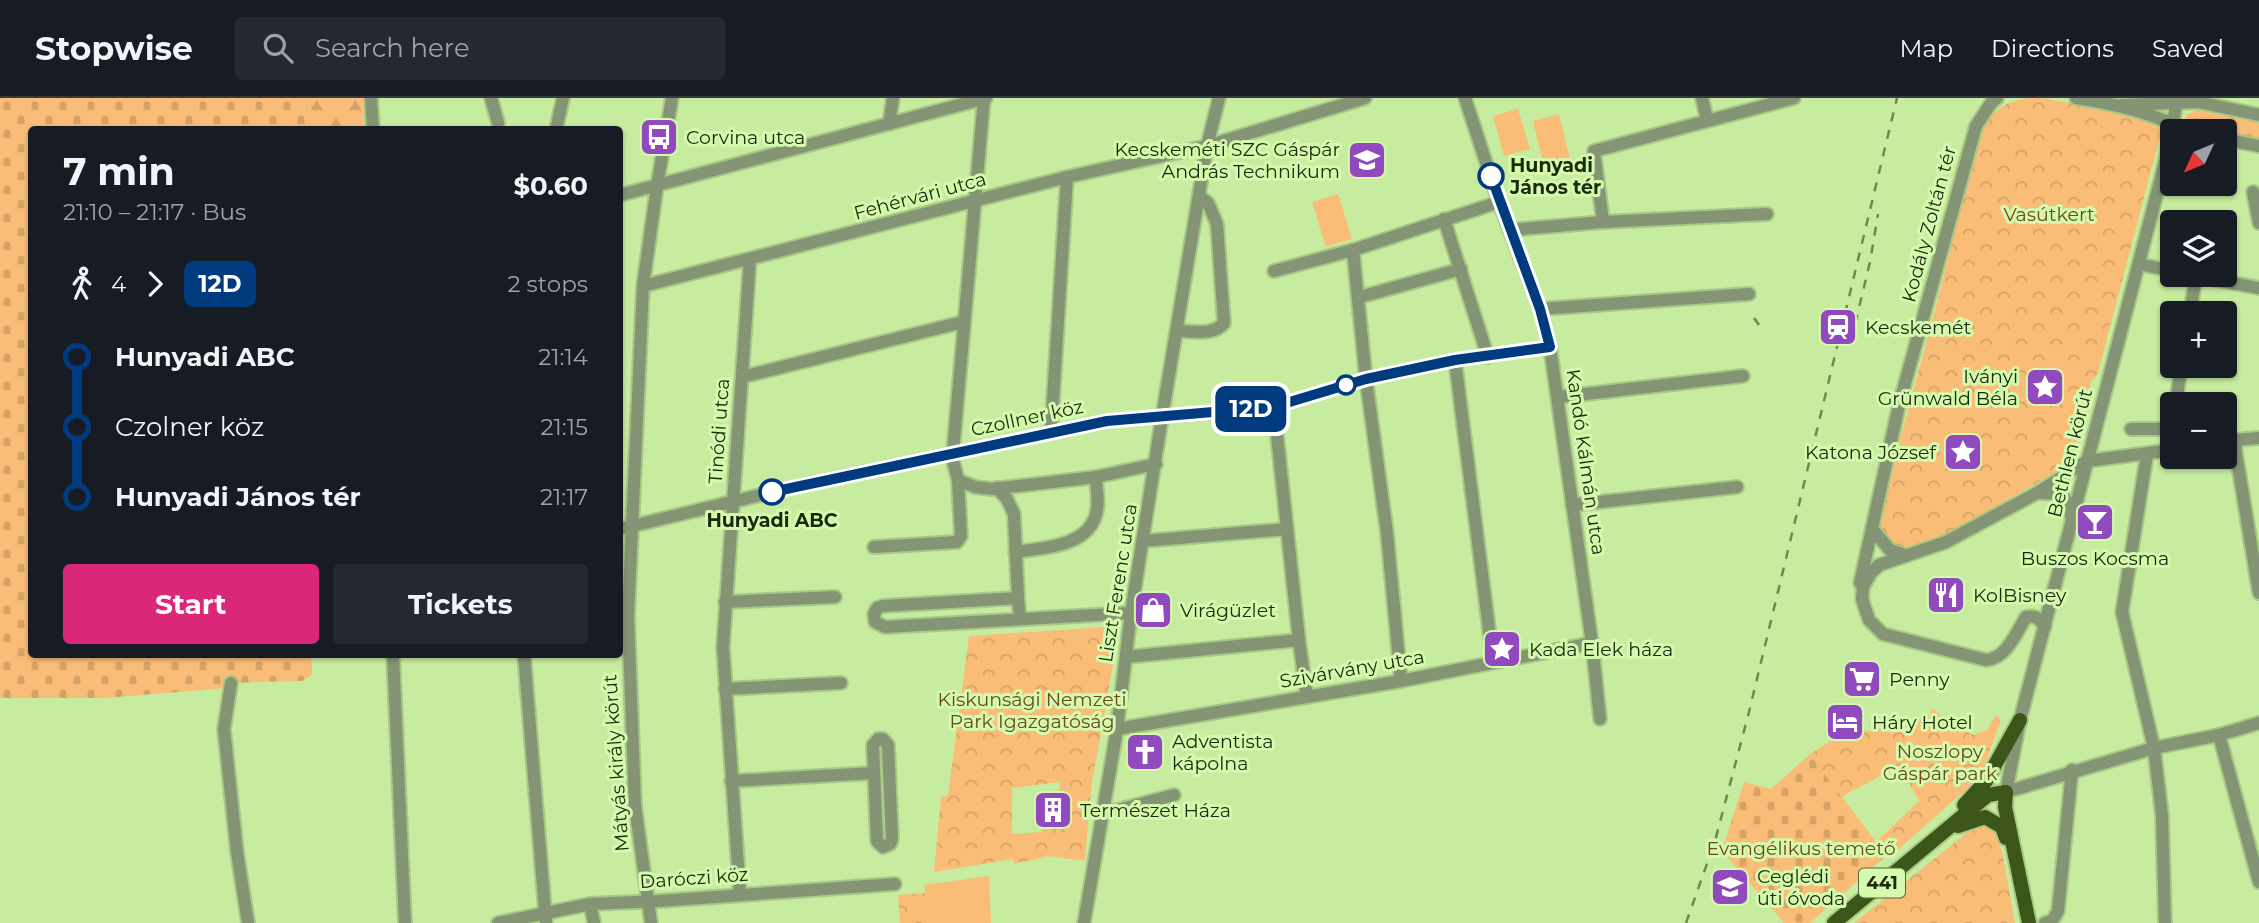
<!DOCTYPE html>
<html lang="en">
<head>
<meta charset="utf-8">
<style>
  body { margin:0; font-family:Montserrat,sans-serif; background:#242831; color:#f1f3f6; height:100vh; display:flex; flex-direction:column; font-size:26px; white-space:nowrap }
  * { box-sizing:border-box; margin:0 }
  p { font-size:23px; color:#9ea1a6 }
  .icon { flex:none; width:38px; height:38px; fill:none; stroke:currentColor; stroke-width:2; stroke-linecap:round; stroke-linejoin:round }
  .map { position:relative; flex:1; overflow:hidden }
  .sheet { position:absolute; left:28px; top:28px; width:595px; height:532px; display:flex; flex-direction:column; background:#171b24; border-radius:7px; box-shadow:0 2px 5px #0004 }
  .sheet>* { flex:none }
  .badge { padding:0 14px; border-radius:10px; font-size:24px; line-height:46px }
  .needle { width:46px; rotate:226deg }
  .controls { position:absolute; left:2160px; top:21px; display:grid; gap:14px }
  .controls a { display:grid; place-items:center; width:77px; height:77px; border-radius:7px; background:#171b24; box-shadow:0 2px 5px #0004; font-size:35px }
  .map>.badge { position:absolute; translate:-50% -50%; box-shadow:0 0 0 4px #fff }
  .legs { display:flex; align-items:center; gap:10px; height:77px; padding:0 35px; font-size:23px }
  .legs p { margin-inline-start:auto }
  .summary { display:flex; align-items:center; justify-content:space-between; height:119px; padding:0 35px }
  h1 { font-size:38px; font-weight:700; line-height:52px }
  .button { display:flex; gap:14px; margin-top:auto; padding:14px 35px }
  .button a { flex:1; height:80px; border-radius:7px; background:#db2777; color:#fff; font-size:28px; font-weight:700; line-height:80px; text-align:center }
  .button a+a { background:#242831; color:#f1f3f6 }
  ul { padding:0 35px; list-style:none }
  li { display:flex; align-items:center; gap:24px; height:70px; font-size:26px }
  li i { display:grid; place-items:center; width:10px; height:100%; margin:0 9px; background:currentColor }
  li i::after { content:''; width:18px; height:18px; margin:-9px; border:5px solid; border-radius:50%; background:#171b24 }
  li p { margin-inline-start:auto }
  li:first-child i { background:linear-gradient(#0000 50%,currentColor 0) }
  li:last-child i { background:linear-gradient(currentColor 50%,#0000 0) }
  header { display:flex; align-items:center; gap:42px; box-sizing:border-box; height:98px; padding:0 35px; background:#171b24; border-bottom:2px solid #363941 }
  header strong { font-size:33px }
  nav { display:flex; gap:38px; margin-inline-start:auto; font-size:24px }
  .search { width:490px; height:63px; background:#242831; display:flex; align-items:center; gap:18px; box-sizing:border-box; padding:0 24px; border-radius:7px; color:#9ea1a6; font-size:26px }
  .map>svg:first-child { display:block }
  .grass { fill:#f9bd77 }
  .forest { fill:url(#forest-firs) }
  .cemetery { fill:url(#cemetery-stones) }
  .park { fill:url(#park-crowns); fill-rule:evenodd }
  .lines { fill:none; stroke-linecap:round; stroke-linejoin:round }
  .minor-casing { stroke:#a8c985; stroke-width:16 }
  .major-casing { stroke:#a8c985; stroke-width:18 }
  .minor { stroke:#849475; stroke-width:12 }
  .major { stroke:#3c561a; stroke-width:14 }
  .rail { stroke:#6e8753; stroke-width:2.5; stroke-dasharray:9 9; stroke-linecap:butt }
  .line-1-casing { stroke:#fff; stroke-width:16 }
  .line-1 { stroke:#003b80; stroke-width:10 }
  .stop-1-dot { fill:#fff; stroke:#003b80; stroke-width:3.5 }
  .labels { text-anchor:middle; dominant-baseline:central; stroke-width:6; stroke-linejoin:round; paint-order:stroke }
  .shield { fill:#d4faad; stroke:#53683c; stroke-width:2 }
  .shield-label { font-size:18px; font-weight:bold; fill:#1c2a0c }
  .poi-label { font-size:19px; fill:#1c2a0c; stroke:#d4faad; text-anchor:start }
  .stop-label { font-size:19px; font-weight:bold; fill:#1c2a0c; stroke:#d4faad; text-anchor:start }
  .street-label { font-size:19px; fill:#1c2a0c; stroke:#d4faad }
  .park-label { font-size:19px; fill:#6c491d; stroke:#d4faad }
</style>
</head>
<body>
<header>
<strong>Stopwise</strong>
<div class="search"><svg class="icon" aria-label="search" viewBox="0 0 24 24"><circle cx="10" cy="10" r="6"/><path d="M15 15l6 6"/></svg>Search here</div>
<nav><a>Map</a><a>Directions</a><a>Saved</a></nav>
</header>
<div class="map">
<svg width="2259" height="825" viewBox="0 0 2259 825">
  <defs>
    <pattern id="forest-firs" width="22" height="20" patternUnits="userSpaceOnUse" patternTransform="scale(1.75)"><rect width="22" height="20" fill="#f9bd77"/><path d="M5 1l3.5 6h-7zM16 11l3.5 6h-7z" fill="#d5a366"/></pattern>
    <pattern id="cemetery-stones" width="16" height="16" patternUnits="userSpaceOnUse" patternTransform="scale(1.75)"><rect width="16" height="16" fill="#f9bd77"/><path d="M2 7V4a2 2 0 0 1 4 0v3zM10 15v-3a2 2 0 0 1 4 0v3z" fill="#d5a366"/></pattern>
    <pattern id="park-crowns" width="20" height="18" patternUnits="userSpaceOnUse" patternTransform="scale(1.75)"><rect width="20" height="18" fill="#f9bd77"/><path d="M2 6a3 3 0 1 1 6 0M12 15a3 3 0 1 1 6 0" fill="none" stroke="#d5a366"/></pattern>
  </defs>
  <rect width="100%" height="100%" fill="#c7eca0"/>
  <g class="grass">
    <polygon points="1518,11 1530,51 1504,58 1493,18"/>
    <polygon points="1559,16 1571,66 1545,72 1533,23"/>
    <polygon points="1338,96 1352,141 1326,149 1312,104"/>
    <polygon points="989,778 991,825 929,825 924,787"/>
  </g>
  <polygon class="forest" points="304,0 363,0 364,31 306,31"/>
  <g class="cemetery">
    <polygon points="0,0 304,0 306,31 32,32 32,556 311,557 312,577 302,583 231,585 227,590 105,600 0,600"/>
    <polygon points="1810,656 1876,744 1889,755 1810,825 1784,825 1722,753 1744,684 1771,691"/>
  </g>
  <g class="park">
    <path d="M2029,0H2041L2121,14L2155,24L2161,34L2098,275L2091,284L2071,365L1959,430L1914,453L1902,454L1882,440L1877,427L1939,197L1979,35C1990,14 2005,3 2029,0Z"/>
    <polygon points="2197,12 2259,24 2259,46 2224,39 2224,33 2198,33 2186,28 2186,17"/>
    <path d="M1120,528L1091,691L1085,763L1049,758L1014,766L1013,761L934,774L941,699L948,698L969,538ZM1059,684L1061,716L1057,721L1051,722L1041,734L1012,736V690Z"/>
    <polygon points="1931,611 1936,612 1944,623 1973,637 1987,632 1996,617 2001,622 1980,679 1891,758 1876,744 1919,703 1899,668 1841,699 1810,656 1836,640 1929,620"/>
    <polygon points="1983,726 1996,736 2002,753 2015,825 1854,825 1974,729"/>
    <polygon points="925,795 929,825 900,825 898,797"/>
  </g>
  <g class="lines">
    <g class="minor-casing">
      <g id="minor">
        <polyline points="371,0 373,32"/>
        <polyline points="491,0 498,25"/>
        <polyline points="1465,0 1499,104 1540,211 1550,249 1592,545 1600,621"/>
        <polyline points="1702,0 1707,22"/>
        <path d="M2076,0C2117,6 2151,15 2189,33"/>
        <polyline points="2177,0 2170,45 2020,622 2006,694 2154,650 2219,637 2259,625"/>
        <polyline points="2122,7 2198,4 2259,17"/>
        <polyline points="889,26 893,0"/>
        <polyline points="556,32 563,0"/>
        <polyline points="2224,41 2259,48"/>
        <polyline points="2253,94 2259,125"/>
        <polyline points="620,97 986,0"/>
        <polyline points="1444,121 1488,259"/>
        <polyline points="1603,124 1594,53 1794,0"/>
        <polyline points="1510,132 1603,124 1767,116"/>
        <polyline points="1353,152 1366,281 1387,435 1401,583"/>
        <polyline points="2139,166 2172,173"/>
        <polyline points="1274,173 1353,152 1499,104"/>
        <polyline points="2189,177 2259,190"/>
        <polyline points="643,188 1067,79 1207,48 1365,0"/>
        <polyline points="1360,199 1461,171"/>
        <polyline points="1540,211 1749,196"/>
        <polyline points="2190,215 2196,178"/>
        <path d="M1178,233C1192,233 1214,238 1224,225L1217,126L1208,105L1199,98"/>
        <polyline points="1455,262 1493,563"/>
        <polyline points="742,279 963,224"/>
        <polyline points="1559,299 1743,278"/>
        <polyline points="2176,306 2181,268"/>
        <polyline points="1274,309 1299,542 1307,599"/>
        <polyline points="2131,331 2172,331"/>
        <polyline points="1051,334 1067,79"/>
        <polyline points="2235,342 2236,355 2259,495"/>
        <polyline points="2224,343 2259,340"/>
        <polyline points="953,354 984,0"/>
        <polyline points="2147,356 2122,514 2154,650 2162,717 2165,825"/>
        <polyline points="958,382 975,389 992,391 1096,379 1156,366"/>
        <polyline points="997,390 1007,401 1014,416 1018,500"/>
        <path d="M2038,395C2060,395 2067,394 2071,418"/>
        <polyline points="1572,407 1737,389"/>
        <polyline points="620,431 785,391 1107,323 1274,309 1366,281 1455,262 1550,249"/>
        <polyline points="1873,432 1890,452 1905,457"/>
        <polyline points="1143,443 1287,431"/>
        <polyline points="874,449 957,444 961,438 958,382 951,355"/>
        <path d="M1015,454C1043,450 1091,449 1097,412C1099,401 1096,389 1096,379"/>
        <polyline points="1860,485 1899,307 1976,28 1991,5 1997,0"/>
        <polyline points="725,504 835,499"/>
        <polyline points="1020,521 1018,500 883,508 877,510 874,516 875,524 885,529 1131,515"/>
        <path d="M2045,529C2040,521 2036,517 2026,519C2017,534 2006,561 1986,562L1883,536L1869,522L1862,501L1863,489L1871,475L1879,467L1946,444L2037,395L2087,363L2172,352"/>
        <polyline points="393,556 405,825"/>
        <polyline points="524,556 546,825"/>
        <polyline points="1126,559 1299,542"/>
        <polyline points="231,585 224,631 237,754 248,825"/>
        <polyline points="725,591 841,585"/>
        <polyline points="1117,631 1401,583 1592,545"/>
        <polyline points="2219,637 2259,784"/>
        <polygon points="878,641 883,641 888,647 892,741 890,746 883,749 877,743 873,647"/>
        <polyline points="731,683 874,675"/>
        <polyline points="1103,716 1174,697"/>
        <polyline points="740,797 723,549 750,161"/>
        <polyline points="590,806 594,825"/>
        <polyline points="498,825 590,806 659,803 895,786"/>
        <polyline points="651,825 635,707 628,518 643,188 657,88 672,0"/>
        <polyline points="1084,825 1117,631 1131,515 1162,319 1207,48 1219,0"/>
        <polyline points="2045,825 2052,823 2058,813 2072,672"/>
      </g>
    </g>
    <g class="major-casing">
      <g id="major">
        <polyline points="1964,707 1986,683 2020,622"/>
        <polyline points="1958,728 1985,719 2002,729 2006,740"/>
        <polyline points="1834,825 1988,697 2006,694 2005,709 2029,825"/>
      </g>
    </g>
    <use href="#minor" class="minor"/>
    <use href="#major" class="major"/>
    <g class="rail">
      <polyline points="1754,220 1759,227"/>
      <polyline points="1851,243 1870,164 1878,116"/>
      <polyline points="1686,825 1715,743 1749,614 1897,0"/>
    </g>
  </g>
  <g class="lines">
    <g class="line-1-casing">
      <polyline id="line-1" points="772,394 1107,323 1273,309 1366,281 1455,262 1550,249 1540,211 1491,78"/>
    </g>
    <use href="#line-1" class="line-1"/>
  </g>
  <defs>
    <g id="bus-square" transform="scale(2.0125)"><rect x="-9" y="-9" width="18" height="18" rx="4" fill="#904abe" stroke="#d4faad"/><path d="M-5-6H5V4H4V6H2V4H-2V6H-4V4H-5ZM-3.5-4V0h7V-4ZM-3.5 1.2v1.5H-2V1.2ZM2 1.2v1.5H3.5V1.2Z" fill="#fff"/></g>
    <g id="school-square" transform="scale(2.0125)"><rect x="-9" y="-9" width="18" height="18" rx="4" fill="#904abe" stroke="#d4faad"/><path d="M0-5L7-2L0 1L-7-2ZM-4 1L0 2.5L4 1V4Q0 6-4 4Z" fill="#fff"/></g>
    <g id="station-square" transform="scale(2.0125)"><rect x="-9" y="-9" width="18" height="18" rx="4" fill="#904abe" stroke="#d4faad"/><path d="M-3-6H3Q5-6 5-4V2Q5 4 3 4L4.5 6H3L1.5 4h-3L-3 6H-4.5L-3 4Q-5 4-5 2V-4Q-5-6-3-6ZM-3.5-4v3h7v-3ZM-3.5 1v1.5H-2V1ZM2 1v1.5H3.5V1Z" fill="#fff"/></g>
    <g id="sight-square" transform="scale(2.0125)"><rect x="-9" y="-9" width="18" height="18" rx="4" fill="#904abe" stroke="#d4faad"/><path d="M0-6L1.8-2.2L6-1.7L2.9 1.2L3.7 5.4L0 3.3L-3.7 5.4L-2.9 1.2L-6-1.7L-1.8-2.2Z" fill="#fff"/></g>
    <g id="bar-square" transform="scale(2.0125)"><rect x="-9" y="-9" width="18" height="18" rx="4" fill="#904abe" stroke="#d4faad"/><path d="M-6-5H6L.8 .8V4.5H3.5V6h-7V4.5H-.8V.8Z" fill="#fff"/></g>
    <g id="restaurant-square" transform="scale(2.0125)"><rect x="-9" y="-9" width="18" height="18" rx="4" fill="#904abe" stroke="#d4faad"/><path d="M-5-6h1v4h1v-4h1v4h1v-4h1v5L-1.5 .5V6h-2V.5L-5-1ZM5-6V6H3V1.5H1.5Q1.5-4 5-6Z" fill="#fff"/></g>
    <g id="shop-square" transform="scale(2.0125)"><rect x="-9" y="-9" width="18" height="18" rx="4" fill="#904abe" stroke="#d4faad"/><path d="M-5-2.5h2.3a2.7 3.5 0 0 1 5.4 0H5L5.5 6h-11ZM-1.5-2.5h3a1.5 2.3 0 0 0-3 0Z" fill="#fff"/></g>
    <g id="supermarket-square" transform="scale(2.0125)"><rect x="-9" y="-9" width="18" height="18" rx="4" fill="#904abe" stroke="#d4faad"/><path d="M-6-5.5h2.5l.6 2H6L4.5 2H-2.5L-4.4-4H-6ZM-1.5 3.2a1.3 1.3 0 1 0 .1 0ZM3 3.2a1.3 1.3 0 1 0 .1 0Z" fill="#fff"/></g>
    <g id="hotel-square" transform="scale(2.0125)"><rect x="-9" y="-9" width="18" height="18" rx="4" fill="#904abe" stroke="#d4faad"/><path d="M-6-4.5h1.5V1H6V5H4.5V3h-9V5H-6ZM-4 0a1.8 1.8 0 1 1 3.6 0ZM.5 0V-2.5h3Q6-2.5 6 0Z" fill="#fff"/></g>
    <g id="church-square" transform="scale(2.0125)"><rect x="-9" y="-9" width="18" height="18" rx="4" fill="#904abe" stroke="#d4faad"/><path d="M-1.2-6h2.4v3.5h3.3v2.4h-3.3V6h-2.4V-.1h-3.3v-2.4h3.3Z" fill="#fff"/></g>
    <g id="building-square" transform="scale(2.0125)"><rect x="-9" y="-9" width="18" height="18" rx="4" fill="#904abe" stroke="#d4faad"/><path d="M-4-6H4V6H1V3H-1V6H-4ZM-2.5-4.3h1.7v1.8h-1.7ZM.8-4.3h1.7v1.8H.8ZM-2.5-1h1.7V.8h-1.7ZM.8-1h1.7V.8H.8Z" fill="#fff"/></g>
  </defs>
  <g fill-rule="evenodd">
    <use href="#bus-square" x="659" y="39"/>
    <use href="#school-square" x="1367" y="62"/>
    <use href="#station-square" x="1838" y="229"/>
    <use href="#sight-square" x="2045" y="289"/>
    <use href="#sight-square" x="1963" y="354"/>
    <use href="#bar-square" x="2095" y="424"/>
    <use href="#restaurant-square" x="1946" y="497"/>
    <use href="#shop-square" x="1153" y="512"/>
    <use href="#sight-square" x="1502" y="551"/>
    <use href="#supermarket-square" x="1862" y="581"/>
    <use href="#hotel-square" x="1845" y="624"/>
    <use href="#church-square" x="1145" y="654"/>
    <use href="#building-square" x="1053" y="712"/>
    <use href="#school-square" x="1730" y="789"/>
  </g>
  <g class="stop-1-dot">
    <circle cx="1491" cy="78" r="12"/>
    <circle cx="1346" cy="287" r="9"/>
    <circle cx="772" cy="394" r="12"/>
  </g>
  <g class="labels">
    <rect class="shield" x="1859" y="770.5" width="46" height="29" rx="5"/>
    <g class="shield-label">
      <text x="1882" y="785">441</text>
    </g>
    <g class="poi-label">
      <text x="686" y="39">Corvina utca</text>
      <text x="1340" y="51" text-anchor="end">Kecskeméti SZC Gáspár<tspan x="1340" dy="22">András Technikum</tspan></text>
      <text x="1865" y="229">Kecskemét</text>
      <text x="2018" y="278" text-anchor="end">Iványi<tspan x="2018" dy="22">Grünwald Béla</tspan></text>
      <text x="1936" y="354" text-anchor="end">Katona József</text>
      <text x="2095" y="460" text-anchor="middle">Buszos Kocsma</text>
      <text x="1973" y="497">KolBisney</text>
      <text x="1180" y="512">Virágüzlet</text>
      <text x="1529" y="551">Kada Elek háza</text>
      <text x="1889" y="581">Penny</text>
      <text x="1872" y="624">Háry Hotel</text>
      <text x="1172" y="643">Adventista<tspan x="1172" dy="22">kápolna</tspan></text>
      <text x="1080" y="712">Természet Háza</text>
      <text x="1757" y="778">Ceglédi<tspan x="1757" dy="22">úti óvoda</tspan></text>
    </g>
    <g class="stop-label">
      <text x="1510" y="67">Hunyadi<tspan x="1510" dy="22">János tér</tspan></text>
      <text x="772" y="422" text-anchor="middle">Hunyadi ABC</text>
    </g>
    <g class="street-label">
      <text transform="translate(920 98) rotate(-15)">Fehérvári utca</text>
      <text transform="translate(1929 126) rotate(-75)">Kodály Zoltán tér</text>
      <text transform="translate(1027 320) rotate(-12)">Czollner köz</text>
      <text transform="translate(719 333) rotate(-86)">Tinódi utca</text>
      <text transform="translate(2070 355) rotate(-76)">Bethlen körút</text>
      <text transform="translate(1586 364) rotate(82)">Kandó Kálmán utca</text>
      <text transform="translate(1118 485) rotate(-81)">Liszt Ferenc utca</text>
      <text transform="translate(1352 571) rotate(-10)">Szivárvány utca</text>
      <text transform="translate(616 665) rotate(-94)">Mátyás király körút</text>
      <text transform="translate(694 780) rotate(-4)">Daróczi köz</text>
    </g>
    <g class="park-label">
      <text x="2049" y="116">Vasútkert</text>
      <text x="1032" y="601">Kiskunsági Nemzeti<tspan x="1032" dy="22">Park Igazgatóság</tspan></text>
      <text x="1940" y="653">Noszlopy<tspan x="1940" dy="22">Gáspár park</tspan></text>
      <text x="1801" y="750">Evangélikus temető</text>
    </g>
  </g>
</svg>
<div class="controls">
<a><svg class="needle" viewBox="-14 -14 28 28"><path d="M0-13l5 13h-10z" fill="#e53935"/><path d="M0 13l5-13h-10z" fill="#9ea1a6"/></svg></a>
<a><svg class="icon" aria-label="layers" viewBox="0 0 24 24"><path d="M12 4l9 5-9 5-9-5zM3 14l9 5 9-5"/></svg></a>
<a>+</a>
<a>−</a>
</div>
<b class="badge" style="left:1251px;top:311px;background:#003b80;color:#fff">12D</b>
<section class="sheet">
<div class="summary"><div><h1>7 min</h1><p>21:10 – 21:17 · Bus</p></div><b>$0.60</b></div>
<div class="legs"><svg class="icon" aria-label="walk" viewBox="0 0 24 24"><circle cx="13" cy="4" r="2"/><path d="M13 8l-2 6 4 7M11 14l-3 7M7 12l3-4h3l4 4"/></svg>4<svg class="icon" aria-label="forward" viewBox="0 0 24 24"><path d="M9 5l7 7-7 7"/></svg><b class="badge" style="background:#003b80;color:#fff">12D</b><p>2 stops</p></div>
<ul>
<li><i style="color:#003b80"></i><b>Hunyadi ABC</b><p>21:14</p></li>
<li><i style="color:#003b80"></i><span>Czolner köz</span><p>21:15</p></li>
<li><i style="color:#003b80"></i><b>Hunyadi János tér</b><p>21:17</p></li>
</ul>
<div class="button"><a>Start</a><a>Tickets</a></div>
</section>
</div>
</body>
</html>
